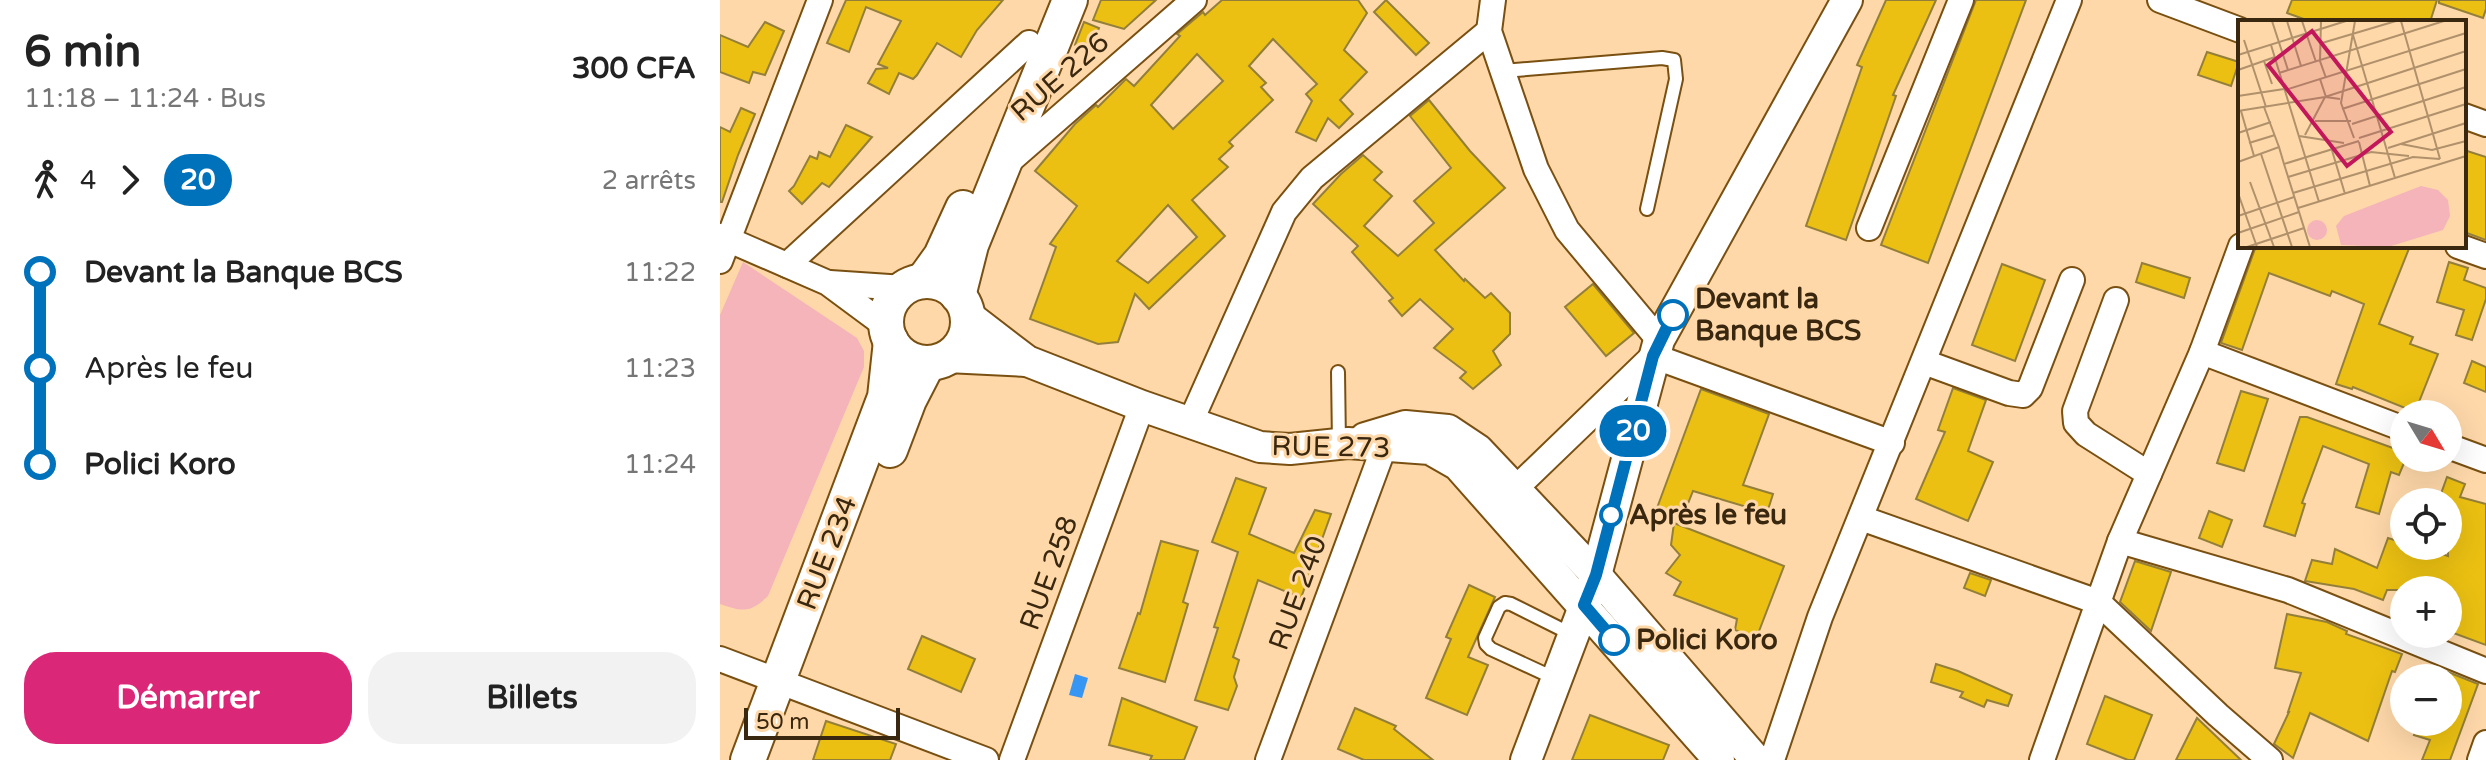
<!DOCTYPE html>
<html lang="fr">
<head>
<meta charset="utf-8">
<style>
  body { margin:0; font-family:"Varela Round",sans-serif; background:#f2f2f2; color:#222; height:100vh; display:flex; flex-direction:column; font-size:30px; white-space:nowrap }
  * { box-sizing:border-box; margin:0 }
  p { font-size:26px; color:#767676 }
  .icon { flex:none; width:44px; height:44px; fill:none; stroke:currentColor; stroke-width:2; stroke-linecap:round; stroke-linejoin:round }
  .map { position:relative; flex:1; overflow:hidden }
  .details { display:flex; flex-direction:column; background:#fff; width:720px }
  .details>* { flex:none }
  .badge { padding:0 16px; border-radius:26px; font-size:28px; line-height:52px }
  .needle { width:52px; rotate:128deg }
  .fabs { position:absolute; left:1670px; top:400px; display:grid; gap:16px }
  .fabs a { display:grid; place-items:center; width:72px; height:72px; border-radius:50%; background:#fff; box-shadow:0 8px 32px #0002; font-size:40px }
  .scale { position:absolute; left:24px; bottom:20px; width:156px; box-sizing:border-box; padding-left:8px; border:4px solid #3a270f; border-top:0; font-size:22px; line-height:28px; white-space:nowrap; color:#3a270f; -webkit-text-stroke:6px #fed8a9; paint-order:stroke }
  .map>.badge { position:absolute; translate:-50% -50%; box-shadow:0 0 0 4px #fff }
  .legs { display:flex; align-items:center; gap:12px; height:88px; padding:0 24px; font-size:26px }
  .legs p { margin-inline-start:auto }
  .summary { display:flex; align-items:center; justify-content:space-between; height:136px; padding:0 24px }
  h1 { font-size:44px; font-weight:700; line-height:60px }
  .button { display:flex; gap:16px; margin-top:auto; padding:16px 24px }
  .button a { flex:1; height:92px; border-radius:32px; background:#db2777; color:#fff; font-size:32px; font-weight:700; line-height:92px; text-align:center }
  .button a+a { background:#f2f2f2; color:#222 }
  ul { padding:0 24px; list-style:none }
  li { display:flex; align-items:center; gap:28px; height:96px; font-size:30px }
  li i { display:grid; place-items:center; width:12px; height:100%; margin:0 10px; background:currentColor }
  li i::after { content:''; width:20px; height:20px; margin:-10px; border:6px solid; border-radius:50%; background:#fff }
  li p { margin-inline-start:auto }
  li:first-child i { background:linear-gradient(#0000 50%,currentColor 0) }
  li:last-child i { background:linear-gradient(currentColor 50%,#0000 0) }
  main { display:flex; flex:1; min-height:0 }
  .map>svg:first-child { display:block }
  .green { fill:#f5b3ba }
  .water { fill:#3796f4 }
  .building { fill:#ebc012; stroke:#947f3a; stroke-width:2; fill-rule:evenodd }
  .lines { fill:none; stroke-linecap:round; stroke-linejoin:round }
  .service-casing { stroke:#795011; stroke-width:16 }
  .minor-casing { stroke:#795011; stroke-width:28 }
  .tertiary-casing { stroke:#795011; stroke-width:34 }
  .secondary-casing { stroke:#795011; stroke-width:38 }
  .service { stroke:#fff; stroke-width:12 }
  .minor { stroke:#fff; stroke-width:24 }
  .tertiary { stroke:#fff; stroke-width:30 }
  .secondary { stroke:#fff; stroke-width:34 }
  .line-1-casing { stroke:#fff; stroke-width:18 }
  .line-1 { stroke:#0072bc; stroke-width:12 }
  .stop-1-dot { fill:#fff; stroke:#0072bc; stroke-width:4 }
  .labels { text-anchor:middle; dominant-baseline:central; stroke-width:6; stroke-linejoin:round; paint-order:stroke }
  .street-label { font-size:28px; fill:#3a270f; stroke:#fed8a9 }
  .stop-label { font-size:28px; font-weight:bold; fill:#3a270f; stroke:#fed8a9; text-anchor:start }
  .inset-road { fill:none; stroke:#b0916b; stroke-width:2 }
  .view { fill:#c2185b; fill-opacity:0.15; stroke:#c2185b; stroke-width:4 }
  .inset-edge { fill:none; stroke:#3a270f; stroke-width:4 }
</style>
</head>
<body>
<main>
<section class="details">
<div class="summary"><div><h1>6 min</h1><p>11:18 – 11:24 · Bus</p></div><b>300 CFA</b></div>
<div class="legs"><svg class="icon" aria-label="walk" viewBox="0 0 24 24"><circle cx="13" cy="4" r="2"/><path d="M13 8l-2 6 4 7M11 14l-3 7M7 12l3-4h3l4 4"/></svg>4<svg class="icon" aria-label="forward" viewBox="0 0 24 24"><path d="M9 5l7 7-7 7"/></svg><b class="badge" style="background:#0072bc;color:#fff">20</b><p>2 arrêts</p></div>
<ul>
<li><i style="color:#0072bc"></i><b>Devant la Banque BCS</b><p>11:22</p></li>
<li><i style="color:#0072bc"></i><span>Après le feu</span><p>11:23</p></li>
<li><i style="color:#0072bc"></i><b>Polici Koro</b><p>11:24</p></li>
</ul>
<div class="button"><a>Démarrer</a><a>Billets</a></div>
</section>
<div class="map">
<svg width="1766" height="760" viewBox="0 0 1766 760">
  <rect width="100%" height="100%" fill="#fed8a9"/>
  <path class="green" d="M23,262L137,338L144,351V367L48,596C30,613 23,612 0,604V315Z"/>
  <polygon class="water" points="355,674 368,678 362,698 349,695"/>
  <g class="building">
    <polygon points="126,0 283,0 257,30 241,57 217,43 197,75 193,79 179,73 169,94 148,83 156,69 168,68 158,64 181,21 146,7 129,52 107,43"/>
    <polygon points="381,0 436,0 404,29 373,20"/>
    <path d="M502,0H638L647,13L624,50L647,72L620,100L633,114L619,128L608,118L596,141L576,132L592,101L586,94L597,84L553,39L529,66L546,83L541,87L553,100L509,142L513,146L499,159L508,167L472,200L505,236L429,309L415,294L398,342L378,344L310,319L336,247L330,244L357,206L315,171L355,124L376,105L378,107L406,79L414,86L460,36L457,34L483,12L485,15ZM477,54L503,81L453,129L431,105ZM448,205L477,237L428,283L397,261Z"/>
    <polygon points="666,0 709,43 696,55 654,12"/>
    <polygon points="1166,0 1216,0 1173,95 1176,96 1126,240 1086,226 1142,67 1137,65"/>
    <polygon points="1256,0 1306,0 1208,263 1161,245"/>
    <polygon points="1572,0 1717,0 1710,22 1592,22 1567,13"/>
    <polygon points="1719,0 1766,0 1766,9 1763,18 1719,3"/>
    <polygon points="45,22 64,31 45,75 33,72 29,83 0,72 0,35 28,47"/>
    <polygon points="364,22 379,28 370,50 355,45"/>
    <polygon points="1487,52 1519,62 1511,86 1478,75"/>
    <polygon points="709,100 750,151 785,188 715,250 744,281 745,279 765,298 771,293 790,313 790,334 773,351 781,365 753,389 740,378 746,372 714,348 733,329 700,299 682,316 669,301 673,298 632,252 638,246 593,204 621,174 643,155 662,172 654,180 672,196 644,226 678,256 714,223 694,201 731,168 690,116"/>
    <polygon points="21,108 35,114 18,155 2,202 0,202 0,127 10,132"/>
    <polygon points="126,125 152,137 109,187 102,183 82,204 69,191 74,186 90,156 97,159 99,152 110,157"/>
    <polygon points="1744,150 1766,157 1766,240 1744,232"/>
    <polygon points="1536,246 1690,246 1659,324 1693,337 1690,344 1718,354 1695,412 1633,387 1632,389 1616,384 1644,304 1612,291 1610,296 1549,273 1522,350 1501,343"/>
    <polygon points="1729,262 1748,268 1744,280 1766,288 1766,299 1752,340 1736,335 1744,310 1717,302"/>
    <polygon points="1422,263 1470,278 1464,298 1416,282"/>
    <polygon points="1282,264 1325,280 1295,361 1252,345"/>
    <polygon points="873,284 914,333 886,356 845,307"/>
    <polygon points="1752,361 1766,367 1766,392 1744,383"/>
    <polygon points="1233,388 1266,400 1248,451 1273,462 1248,521 1196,499 1225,432 1218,430"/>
    <polygon points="981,389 1049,414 1023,485 1053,494 1047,513 973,491 963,516 937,508"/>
    <polygon points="1521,391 1548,399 1524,471 1497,463"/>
    <polygon points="1580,417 1587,417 1684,452 1684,463 1679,475 1671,472 1659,514 1636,507 1649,464 1603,446 1582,503 1585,504 1575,536 1544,526"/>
    <polygon points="1727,477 1745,484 1740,497 1766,504 1766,645 1728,631 1728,590 1667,590 1663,600 1634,589 1585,581 1592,560 1612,564 1615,549 1657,568 1668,538 1684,543 1684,546 1705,551 1706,548 1728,556 1728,502 1718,502"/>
    <polygon points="516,478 546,488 529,534 574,553 595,510 611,514 581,598 538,580 513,657 519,660 514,677 517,686 508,710 475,700 498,628 494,627 518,552 492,542"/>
    <polygon points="1489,511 1512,520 1502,547 1479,538"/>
    <polygon points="954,523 1064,566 1036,639 1015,630 1017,619 954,595 961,582 946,573 960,555 951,545"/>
    <polygon points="441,541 478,551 463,602 468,604 445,682 399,668 418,613 420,614"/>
    <polygon points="1415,561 1451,572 1431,631 1400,602"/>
    <polygon points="1250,573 1271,580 1265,596 1244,588"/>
    <polygon points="749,585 775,597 748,657 768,665 747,715 706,698 731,639 726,637"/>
    <polygon points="1567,614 1607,622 1627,631 1626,634 1682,654 1675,672 1672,671 1648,741 1590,713 1573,758 1554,744 1569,712 1568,712 1581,673 1555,668"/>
    <polygon points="202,636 255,659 241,692 188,669"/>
    <polygon points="1216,664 1238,671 1292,695 1288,706 1267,700 1264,707 1240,697 1243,692 1211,682"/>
    <polygon points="1728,672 1758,684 1730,760 1702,760 1710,740 1694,735 1699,722 1728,722"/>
    <polygon points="1385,696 1432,715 1414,760 1408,760 1367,744"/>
    <polygon points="402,698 477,727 464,760 430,760 432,756 389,745"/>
    <polygon points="635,708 676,726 674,729 713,760 644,760 618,749"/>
    <polygon points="870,715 949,745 943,760 852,760"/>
    <polygon points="1477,718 1521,760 1456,760"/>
    <polygon points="106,721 176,744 170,760 93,760"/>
  </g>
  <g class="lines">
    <g class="service-casing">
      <g id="service">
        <polyline points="783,71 942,58 954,60 956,79 927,209"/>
        <polyline points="618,372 619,444"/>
        <polyline points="836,679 771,649 766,644 765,638 779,607 785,603 791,604 853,635"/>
      </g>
    </g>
    <g class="minor-casing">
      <g id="minor">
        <polyline points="773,0 769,31 816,169 847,230 939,340"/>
        <polyline points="1440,0 1520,30"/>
        <polyline points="1744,116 1766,124"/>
        <polyline points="286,164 474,0"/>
        <polyline points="1149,228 1241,0"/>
        <polyline points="0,236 108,283 166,326"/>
        <polyline points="1738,246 1766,256"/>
        <polyline points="0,261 100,0"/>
        <polyline points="67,265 309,43"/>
        <polyline points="110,283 184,288"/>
        <polyline points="1396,300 1355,411 1356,423 1366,434 1429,474"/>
        <polyline points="1482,352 1684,429"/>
        <polyline points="1204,362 1289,393 1303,395 1310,388 1352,280"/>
        <polyline points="470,423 564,212 592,178 769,31"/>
        <polyline points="1728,446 1766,460"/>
        <polyline points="795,489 933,356 1172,443"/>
        <polyline points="1141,518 1378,602 1498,715 1550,760"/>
        <polyline points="1400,541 1568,590 1766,671"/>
        <polyline points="0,659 266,760"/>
        <polyline points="292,760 422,406"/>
        <polyline points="548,760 664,447 667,432"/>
        <polyline points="1052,760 1100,617 1349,0"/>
        <polyline points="1322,760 1400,541 1482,352 1521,246"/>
        <polyline points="1760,760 1766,743"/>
      </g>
    </g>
    <g class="tertiary-casing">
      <g id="tertiary">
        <polyline points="247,315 307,361 422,406 540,447 570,449 628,443 710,449 738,465 999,760"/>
        <polyline points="227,357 307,361"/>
        <polyline points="645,438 685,426 728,430 758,450 876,575 1036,760"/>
        <polyline points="806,760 876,575 939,340 1127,0"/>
      </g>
    </g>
    <g class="secondary-casing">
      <g id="secondary">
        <polyline points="203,281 221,256 243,208"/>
        <circle cx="207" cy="322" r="41"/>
        <polyline points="238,296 251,245 350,0"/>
        <polyline points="170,450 189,400 208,363"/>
        <polyline points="28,760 165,397 171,341"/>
      </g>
    </g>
    <use href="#service" class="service"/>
    <use href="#minor" class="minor"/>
    <use href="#tertiary" class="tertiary"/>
    <use href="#secondary" class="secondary"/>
  </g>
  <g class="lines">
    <g class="line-1-casing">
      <polyline id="line-1" points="894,640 864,605 876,575 933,356 953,315"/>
    </g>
    <use href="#line-1" class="line-1"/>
  </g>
  <g class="stop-1-dot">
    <circle cx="953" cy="315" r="14"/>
    <circle cx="891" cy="515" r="10"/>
    <circle cx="894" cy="640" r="14"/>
  </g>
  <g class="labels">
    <g class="street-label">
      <text transform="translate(340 77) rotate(-41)">RUE 226</text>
      <text transform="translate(611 447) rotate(1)">RUE 273</text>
      <text transform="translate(107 553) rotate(-69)">RUE 234</text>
      <text transform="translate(329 573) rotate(-70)">RUE 258</text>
      <text transform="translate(578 593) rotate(-70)">RUE 240</text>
    </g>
    <g class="stop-label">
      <text x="975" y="299">Devant la<tspan x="975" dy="32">Banque BCS</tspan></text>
      <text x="909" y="515">Après le feu</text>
      <text x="916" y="640">Polici Koro</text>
    </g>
  </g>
  <g transform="translate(1518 20)">
    <rect width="228" height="228" fill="#fed8a9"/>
    <path d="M183,166L200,170L210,180L212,196L205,210L150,227L103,225L98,206L106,196ZM69 210a10 10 0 1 1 20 0a10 10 0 1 1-20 0Z" fill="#f5b3ba"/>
    <path class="inset-road" d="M34,1L50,50M49,1L63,46M64,1L78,42M83,1L82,41L88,58M163,1L202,139M115,15L157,158M6,20L28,87M84,23L158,1M33,25L81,182M0,35L108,1M26,41L34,64M0,50L37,37M41,53L206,1M82,59L88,77L102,79M47,70L228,13M0,76L46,69M26,87L41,127M104,89L228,49M0,91L87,77L228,31M3,91L16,136M77,101H113M114,104L228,67M0,113L33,102M67,115L87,77M61,116L106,123M116,118L103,83L117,1M121,118L228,84M121,122L132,166M11,123L37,115M163,124L194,130L228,121M93,127L107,174M150,128L228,103M23,134L54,227M0,142L41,127L46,144L121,121M46,144L72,227M50,157L133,132L171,136M12,162L36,227M0,173L19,227M55,173L175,137L202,139M60,188L228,136M0,196L56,177M0,213L61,192M9,227L66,208M61,227H91"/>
    <path class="view" d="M74,11L153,112L109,146L30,45Z"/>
    <rect width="228" height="228" class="inset-edge"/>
  </g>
</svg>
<div class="fabs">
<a><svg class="needle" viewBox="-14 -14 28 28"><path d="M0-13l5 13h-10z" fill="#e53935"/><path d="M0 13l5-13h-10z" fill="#767676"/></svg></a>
<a><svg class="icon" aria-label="locate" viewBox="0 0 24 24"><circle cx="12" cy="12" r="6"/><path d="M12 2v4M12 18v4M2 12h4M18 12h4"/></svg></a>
<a>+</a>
<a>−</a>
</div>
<div class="scale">50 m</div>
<b class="badge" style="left:913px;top:431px;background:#0072bc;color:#fff">20</b>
</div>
</main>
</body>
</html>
